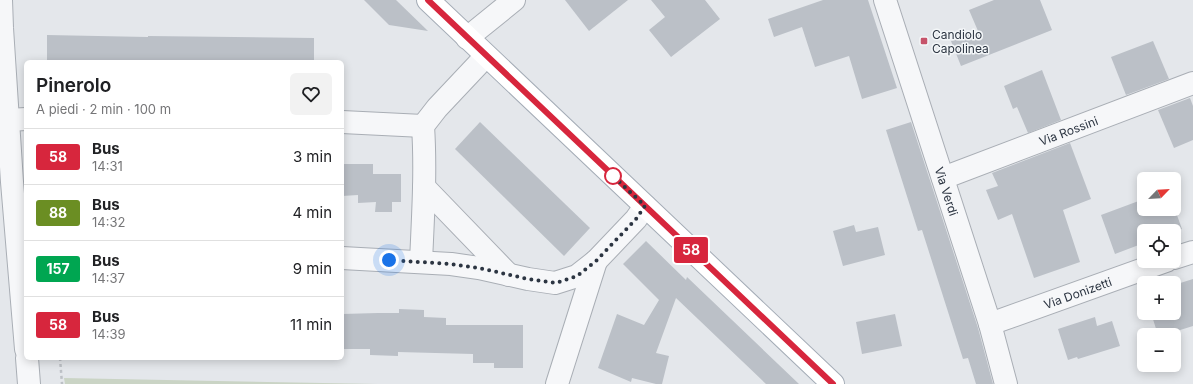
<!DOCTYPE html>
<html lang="it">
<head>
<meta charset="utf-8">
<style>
  body { margin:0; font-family:Inter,sans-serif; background:#f2f2f2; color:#202124; height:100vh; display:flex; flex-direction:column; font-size:15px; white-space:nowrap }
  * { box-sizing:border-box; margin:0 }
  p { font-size:13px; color:#757577 }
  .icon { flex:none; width:22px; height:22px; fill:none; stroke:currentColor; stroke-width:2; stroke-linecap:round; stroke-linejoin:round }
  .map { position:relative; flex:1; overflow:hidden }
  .sheet { position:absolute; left:24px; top:60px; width:320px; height:300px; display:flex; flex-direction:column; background:#fff; border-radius:6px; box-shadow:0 2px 10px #0003 }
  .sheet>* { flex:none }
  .badge { padding:0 8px; border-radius:3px; font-size:14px; line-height:26px }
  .needle { width:26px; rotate:65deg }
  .fabs { position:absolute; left:1137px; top:172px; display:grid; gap:8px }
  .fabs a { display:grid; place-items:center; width:44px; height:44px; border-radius:6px; background:#fff; box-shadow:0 2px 10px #0003; font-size:20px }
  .you { position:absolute; width:20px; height:20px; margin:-10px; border:3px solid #fff; border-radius:50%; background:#1a73e8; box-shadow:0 0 0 6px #1a73e833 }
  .map>.badge { position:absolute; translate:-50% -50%; box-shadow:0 0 0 2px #fff }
  .round { display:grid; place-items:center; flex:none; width:42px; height:42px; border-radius:6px; background:#f2f2f2 }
  .summary { display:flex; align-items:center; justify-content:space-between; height:68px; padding:0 12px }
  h1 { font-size:19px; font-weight:600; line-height:30px }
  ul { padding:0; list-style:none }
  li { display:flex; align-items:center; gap:12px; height:56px; padding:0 12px; border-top:1px solid #e0e0e0 }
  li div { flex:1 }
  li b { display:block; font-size:15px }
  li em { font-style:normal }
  li .badge { min-width:44px; font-weight:700; text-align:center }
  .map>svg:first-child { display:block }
  .green { fill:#cad4c5 }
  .building { fill:#bbc0c7 }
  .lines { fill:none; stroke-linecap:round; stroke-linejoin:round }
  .minor-casing { stroke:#a9aeb5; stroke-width:24 }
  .major-casing { stroke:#a4acb6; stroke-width:24 }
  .path { stroke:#bdc1c6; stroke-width:2.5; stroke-dasharray:3 3; stroke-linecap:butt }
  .minor { stroke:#f6f7f9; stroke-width:22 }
  .major { stroke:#fff; stroke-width:22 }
  .line-casing { stroke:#fff; stroke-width:9 }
  .line { stroke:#d7263d; stroke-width:6 }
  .walk { stroke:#2c3542; stroke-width:4; stroke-dasharray:0 7.2 }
  .poi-dot { fill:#c6536a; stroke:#f3f6f8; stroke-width:1.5 }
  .stop-dot { fill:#fff; stroke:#d7263d; stroke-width:2 }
  .labels { text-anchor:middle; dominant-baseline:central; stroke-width:3; stroke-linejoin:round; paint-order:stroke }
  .poi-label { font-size:12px; fill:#2c3542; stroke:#f3f6f8; text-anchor:start }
  .street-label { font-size:12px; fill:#2c3542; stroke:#f3f6f8 }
</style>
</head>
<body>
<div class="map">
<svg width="1193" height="384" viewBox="0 0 1193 384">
  <rect width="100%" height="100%" fill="#e4e7eb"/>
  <polygon class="green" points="64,378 378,384 65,384"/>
  <g class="building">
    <polygon points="364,0 396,0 428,31 389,25"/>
    <polygon points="565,0 628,0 589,31"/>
    <polygon points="651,0 705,0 720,19 671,57 649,30 665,17"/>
    <polygon points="823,0 868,0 897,88 862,99 849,56 815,67 802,27 774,37 768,19"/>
    <polygon points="994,0 1040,0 1052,30 961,66 951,41 978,31 969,10"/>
    <polygon points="47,35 148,37 148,36 314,38 314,62 47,62"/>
    <polygon points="1153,41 1169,79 1126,95 1111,57"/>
    <polygon points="1042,70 1061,120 1028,133 1017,107 1013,109 1004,86"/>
    <polygon points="1190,98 1193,106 1193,140 1174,148 1158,110"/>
    <polygon points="480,122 590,228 564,256 455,149"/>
    <polygon points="911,122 978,328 993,384 976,384 968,358 963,359 922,230 918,231 886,130"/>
    <polygon points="1070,143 1091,199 1063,210 1080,262 1034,278 1012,214 998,220 986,190 998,186 992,173"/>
    <polygon points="342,164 373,164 373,174 401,174 401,202 392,202 392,212 375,212 376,202 358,203 358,195 342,196"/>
    <polygon points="1144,199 1144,209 1174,209 1174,207 1182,229 1174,232 1174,231 1144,231 1144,243 1115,254 1101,215"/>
    <polygon points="854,225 856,232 878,227 885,255 843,266 833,231"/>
    <polygon points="646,241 686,280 687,277 799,384 766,384 676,298 656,353 669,356 662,384 656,384 632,378 631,382 598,368 617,314 644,325 659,300 623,264"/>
    <polygon points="1193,279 1193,326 1164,335 1158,335 1151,313 1174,313 1174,285"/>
    <polygon points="399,309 424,310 424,317 446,318 446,325 523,325 523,368 494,368 494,363 473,363 473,354 398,352 398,356 370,355 370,349 342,349 342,314 378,313 399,313"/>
    <polygon points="895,314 902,346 862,354 856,322"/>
    <polygon points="1095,317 1097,326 1112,321 1120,346 1078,359 1077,357 1068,360 1058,329"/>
  </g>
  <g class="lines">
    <g class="minor-casing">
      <g id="minor">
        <polyline points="1,0 2,28 12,182 26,349"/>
        <path id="s1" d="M885,0L990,324L1006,384"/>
        <polyline points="467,38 514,0"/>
        <polyline points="8,120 26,119"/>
        <polyline points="342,122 423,126"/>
        <path id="s2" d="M943,178L1193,83"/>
        <polyline points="424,187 509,275"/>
        <polyline points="342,258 451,264 479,268 528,279 555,283 577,276 596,261 636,219 645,206"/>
        <polyline points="1174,258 1193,252"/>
        <path d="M421,262C423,216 426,171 423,126L437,108L486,56"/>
        <path id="s3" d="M990,324L1166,261"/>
        <polyline points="27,358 29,384"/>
        <polyline points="557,384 596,261"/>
      </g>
    </g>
    <g class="major-casing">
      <polyline id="major" points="428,0 833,384"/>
    </g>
    <polyline class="path" points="60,358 62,384"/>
    <use href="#minor" class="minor"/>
    <use href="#major" class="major"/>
  </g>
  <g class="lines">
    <g class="line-casing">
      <polyline id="line" points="428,0 833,384"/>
    </g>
    <use href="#line" class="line"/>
    <polyline class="walk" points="389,260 450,264 479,268 528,279 556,283 577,276 596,261 636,219 645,206 611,174 613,176"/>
  </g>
  <rect class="poi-dot" x="920" y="37" width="8" height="8" rx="2"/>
  <circle class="stop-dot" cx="613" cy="176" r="8"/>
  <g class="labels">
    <g class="poi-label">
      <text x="932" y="34">Candiolo<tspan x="932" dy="14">Capolinea</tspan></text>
    </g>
    <g class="street-label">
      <text stroke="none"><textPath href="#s2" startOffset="134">Via Rossini</textPath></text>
      <text stroke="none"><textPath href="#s1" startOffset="201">Via Verdi</textPath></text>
      <text stroke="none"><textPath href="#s3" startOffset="93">Via Donizetti</textPath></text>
    </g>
  </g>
</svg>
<div class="fabs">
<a><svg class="needle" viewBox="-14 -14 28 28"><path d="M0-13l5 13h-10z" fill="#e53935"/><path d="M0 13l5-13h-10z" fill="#757577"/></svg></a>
<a><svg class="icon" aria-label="locate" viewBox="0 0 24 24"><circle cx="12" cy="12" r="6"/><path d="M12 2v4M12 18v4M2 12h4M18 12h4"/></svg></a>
<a>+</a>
<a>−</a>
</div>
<div class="you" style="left:389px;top:260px"></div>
<b class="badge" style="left:691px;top:250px;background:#d7263d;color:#fff">58</b>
<section class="sheet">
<div class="summary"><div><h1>Pinerolo</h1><p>A piedi · 2 min · 100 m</p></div><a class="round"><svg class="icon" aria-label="heart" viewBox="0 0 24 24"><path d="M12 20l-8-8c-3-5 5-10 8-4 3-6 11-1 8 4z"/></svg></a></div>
<ul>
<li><span class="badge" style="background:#d7263d;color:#fff">58</span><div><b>Bus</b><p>14:31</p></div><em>3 min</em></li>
<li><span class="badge" style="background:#6b8e23;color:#fff">88</span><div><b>Bus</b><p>14:32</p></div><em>4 min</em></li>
<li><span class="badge" style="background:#00a651;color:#fff">157</span><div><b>Bus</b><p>14:37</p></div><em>9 min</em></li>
<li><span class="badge" style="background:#d7263d;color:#fff">58</span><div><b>Bus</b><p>14:39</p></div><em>11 min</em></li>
</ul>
</section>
</div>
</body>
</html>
